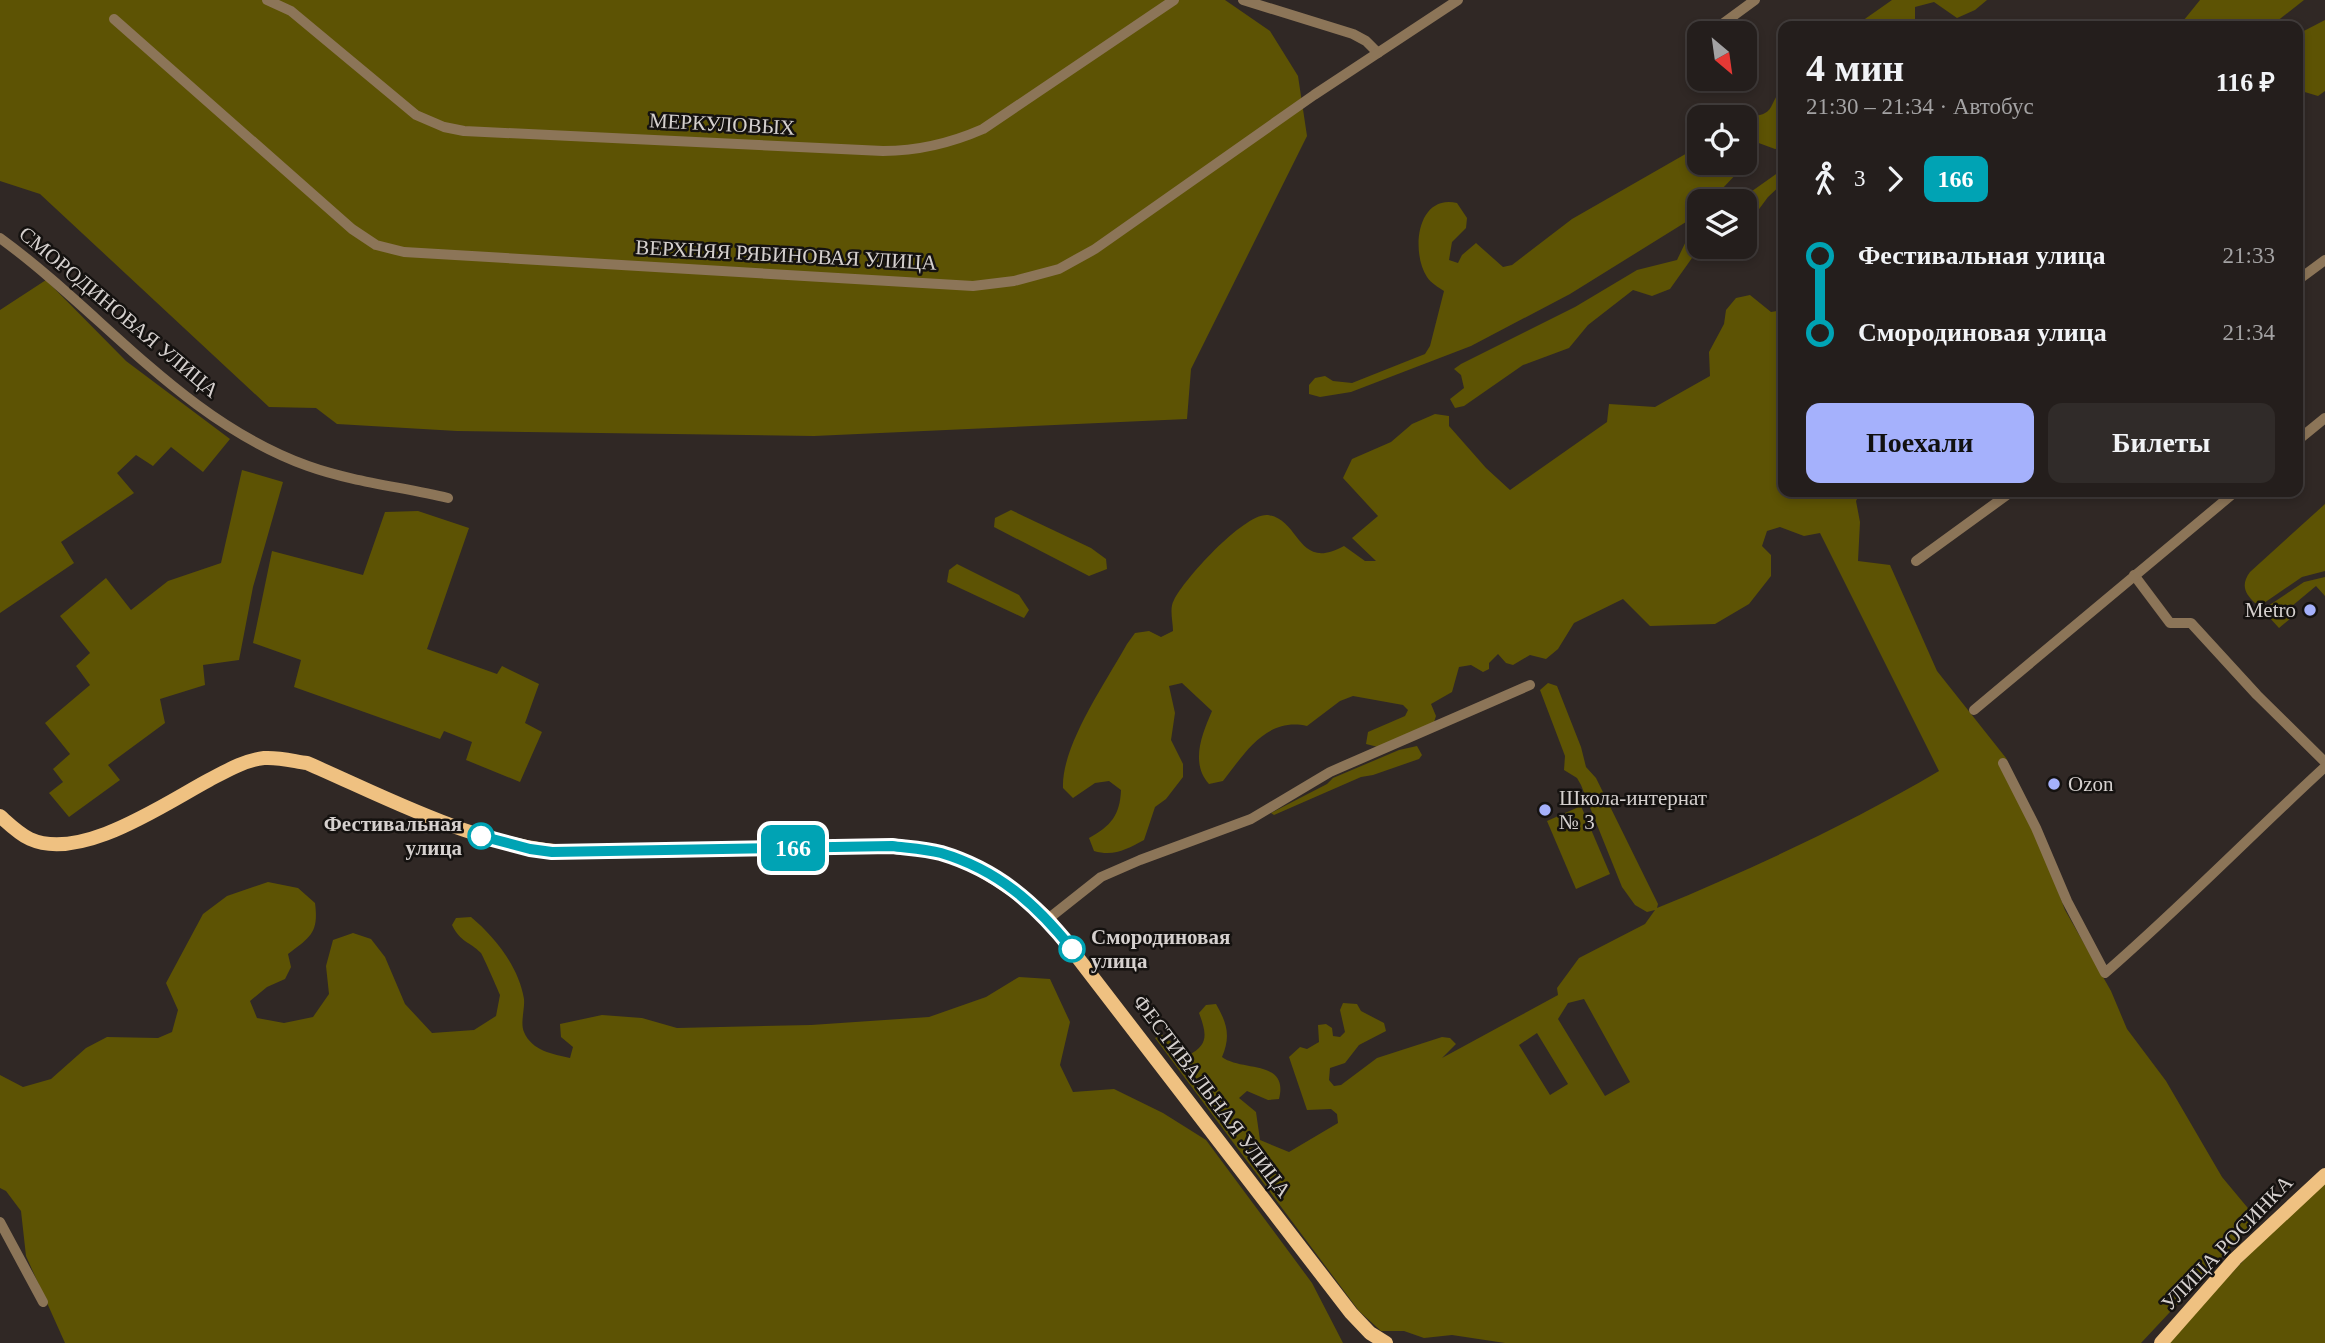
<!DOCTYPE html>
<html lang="ru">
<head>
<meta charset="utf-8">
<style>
  body { margin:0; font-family:Georgia,serif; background:#302b29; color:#f1f3f6; height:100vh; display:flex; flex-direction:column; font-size:26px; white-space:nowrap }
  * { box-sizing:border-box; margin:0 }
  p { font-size:23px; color:#a3a2a3 }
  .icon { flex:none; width:38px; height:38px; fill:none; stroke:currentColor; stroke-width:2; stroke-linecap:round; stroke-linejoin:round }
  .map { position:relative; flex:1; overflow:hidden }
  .side { position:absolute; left:1778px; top:21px; width:525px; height:476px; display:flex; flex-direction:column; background:#241e1c; border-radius:14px; box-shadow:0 4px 10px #0003,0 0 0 2px #413c3b }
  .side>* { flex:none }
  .badge { padding:0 14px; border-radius:10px; font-size:24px; line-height:46px }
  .needle { width:46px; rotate:151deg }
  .buttons { position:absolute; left:1687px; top:21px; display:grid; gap:14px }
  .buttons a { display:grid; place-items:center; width:70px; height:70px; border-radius:14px; background:#241e1c; box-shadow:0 4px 10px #0003,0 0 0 2px #413c3b; font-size:35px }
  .map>.badge { position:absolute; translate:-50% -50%; box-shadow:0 0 0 4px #fff }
  .legs { display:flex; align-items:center; gap:10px; height:77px; padding:0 28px; font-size:23px }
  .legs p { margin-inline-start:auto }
  .summary { display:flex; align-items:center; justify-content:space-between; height:119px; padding:0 28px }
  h1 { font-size:38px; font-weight:600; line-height:52px }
  .button { display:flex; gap:14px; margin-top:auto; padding:14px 28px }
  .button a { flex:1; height:80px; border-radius:14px; background:#a5b1fc; color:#111; font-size:28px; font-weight:600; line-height:80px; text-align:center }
  .button a+a { background:#302b29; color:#f1f3f6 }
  ul { padding:0 28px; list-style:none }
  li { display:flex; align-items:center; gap:24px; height:77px; font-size:26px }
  li i { display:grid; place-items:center; width:10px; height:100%; margin:0 9px; background:currentColor }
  li i::after { content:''; width:18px; height:18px; margin:-9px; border:5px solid; border-radius:50%; background:#241e1c }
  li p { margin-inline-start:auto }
  li:first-child i { background:linear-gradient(#0000 50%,currentColor 0) }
  li:last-child i { background:linear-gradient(currentColor 50%,#0000 0) }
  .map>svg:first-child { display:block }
  .green { fill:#5d5304; fill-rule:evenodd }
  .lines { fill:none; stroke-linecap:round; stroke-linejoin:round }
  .minor { stroke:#8c7558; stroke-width:10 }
  .major { stroke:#efc181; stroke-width:14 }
  .line-1-casing { stroke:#fff; stroke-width:16 }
  .line-1 { stroke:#00a3b4; stroke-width:10 }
  .poi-dot { fill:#a5b1fc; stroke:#151210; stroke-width:2.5 }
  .stop-1-dot { fill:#fff; stroke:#00a3b4; stroke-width:3.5 }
  .labels { text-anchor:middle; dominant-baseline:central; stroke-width:5; stroke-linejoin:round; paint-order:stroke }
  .street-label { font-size:21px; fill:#d5d0ce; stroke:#151210 }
  .poi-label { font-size:21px; fill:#d5d0ce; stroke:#151210; text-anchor:start }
  .stop-label { font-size:21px; font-weight:bold; fill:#d5d0ce; stroke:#151210; text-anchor:end }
</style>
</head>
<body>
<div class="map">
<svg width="2325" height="1343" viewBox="0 0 2325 1343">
  <rect width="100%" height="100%" fill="#302825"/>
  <g class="green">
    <polygon points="0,0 1225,0 1270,31 1298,76 1307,136 1191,369 1187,419 814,436 457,431 337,424 316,408 269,407 40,194 0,181"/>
    <polygon points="1892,0 1987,0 1975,10 1957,18 1934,2 1915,7 1915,26 1855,26"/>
    <polygon points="2200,0 2304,0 2271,26 2179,26"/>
    <polygon points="2325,20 2325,91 2318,96 2298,90 2298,34"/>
    <path d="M1783,87V148L1775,149L1745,138V117H1731L1733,115C1745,115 1764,120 1771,107C1775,99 1777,94 1783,87Z"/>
    <path d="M1696,148L1699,149V163H1739L1741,169L1721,190L1714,201H1699V214L1694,217L1570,294L1471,346L1351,392L1320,397L1309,394V385L1315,378L1325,376L1333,381L1352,383L1425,354L1430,346L1444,291C1438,287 1431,283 1427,277C1411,253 1416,194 1457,203L1467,218L1466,228L1452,242L1449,260L1458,263L1462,255L1476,243L1503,267L1512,265L1572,219Z"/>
    <polygon points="1783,169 1783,183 1768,197 1745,228 1745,201 1738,201"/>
    <polygon points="1699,229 1699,247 1725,247 1692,258 1670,289 1652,296 1633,290 1588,325 1569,348 1523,365 1464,406 1455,408 1450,399 1464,388 1461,375 1454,369 1461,364 1575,307 1637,270 1677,260 1688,237"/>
    <polygon points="46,280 126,361 230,439 203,472 171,447 153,466 136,455 117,473 134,493 61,542 74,563 0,613 0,310"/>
    <path d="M1750,295L1771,312L1783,310V492H1861L1856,501L1860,522L1858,561L1890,565L1937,671L2006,758L2022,794L2065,910L2111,991L2127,1029L2166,1081L2222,1177L2257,1219L2141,1343H1505L1452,1335L1424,1338L1404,1331H1381L1359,1311L1155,1038L1162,1035L1188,1055C1210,1045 1206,1032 1199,1013L1206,1005L1216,1004C1227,1023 1231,1036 1222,1057C1242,1072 1289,1059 1279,1099L1268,1100L1247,1091L1239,1098L1256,1112L1260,1140L1289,1152L1338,1123L1337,1114L1331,1109L1307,1110L1289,1057L1300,1047L1307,1049L1319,1042L1318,1025L1326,1024L1332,1028L1333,1036L1340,1037L1345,1032L1340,1010L1343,1003L1357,1004L1361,1011L1384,1023L1386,1031L1359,1045L1345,1063L1330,1068L1329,1080L1334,1086L1341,1085L1377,1058L1442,1037L1450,1038L1456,1044L1442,1058L1558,995L1557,988L1579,958L1645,924L1655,910L1647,912L1635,905L1622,887L1581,785L1577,778L1564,770L1565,756L1540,690L1548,683L1557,686L1581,747L1586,767L1596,778L1658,904L1657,908C1754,868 1849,824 1939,771L1820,533L1804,536L1780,527L1767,531L1762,546L1771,555V576L1749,604L1715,624L1650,626L1623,599L1574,623L1558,649L1546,659L1530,655L1513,665L1506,663L1498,654L1489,663V669L1483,672L1471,665L1459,667L1452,692L1431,704L1436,716L1434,722L1378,747L1366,744L1368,732L1405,716L1408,710L1403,705L1353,696L1340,701L1307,726C1266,717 1245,753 1223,781L1209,784C1190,763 1202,734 1212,711L1182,683L1169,686L1175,713L1171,740L1183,764V777L1166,799L1155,807L1144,840C1127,849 1114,857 1094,851L1089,838C1111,826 1120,815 1121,790L1109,781L1095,783L1073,798L1063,788C1061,746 1106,682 1127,644L1135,633L1149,631L1161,637L1173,631C1173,622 1169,608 1174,600C1184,579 1245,512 1268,515C1301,520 1297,572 1344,546L1365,561H1376L1352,538L1378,516L1343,478L1352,459L1391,442L1412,424L1435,414L1449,416V426L1486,468L1510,490L1607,422L1609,404L1655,407L1710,376L1709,352L1724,324L1726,310L1736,298ZM1584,999L1630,1082L1605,1096L1558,1019L1568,1003ZM1537,1033L1568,1084L1550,1095L1519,1045Z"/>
    <polygon points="242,470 283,482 253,587 239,660 203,665 205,685 160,699 165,723 108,765 120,780 69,817 49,793 63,782 53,769 70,754 45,723 90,685 76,666 90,653 60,616 106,578 131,610 168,581 221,563"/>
    <path d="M2325,504V571L2302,577L2264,603H2255C2244,593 2241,584 2250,572Z"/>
    <polygon points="1011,510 1091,548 1106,559 1107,569 1089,576 994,527 995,518"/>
    <polygon points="418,511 469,528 427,649 497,674 502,666 539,684 525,723 542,732 520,782 466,760 472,742 444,731 440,739 294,687 301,660 253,643 272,551 363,575 385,512"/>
    <polygon points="957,564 1019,595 1029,610 1024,618 947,582 949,570"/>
    <polygon points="2325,577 2325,596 2316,586 2292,606 2297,613 2279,628 2268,616 2266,609 2268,606 2304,582"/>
    <polygon points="1417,746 1422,755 1419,759 1373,775 1361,777 1274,815 1271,813 1327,784 1333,778 1399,750"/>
    <polygon points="1581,806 1610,874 1576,889 1547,821"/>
    <path d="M268,882L298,888L315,903C319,933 310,937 288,954L291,967L285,979L267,987L250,1001L257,1018L284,1023L313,1017L329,994L326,966L333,940L353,933L371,939L385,957L405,1004L432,1033L474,1030L496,1016L500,995C498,990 483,956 481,953C469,941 461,943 452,925L456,918L471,917C495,937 519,967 524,999C525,1009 520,1023 524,1032C532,1051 553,1054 570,1058L573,1047L561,1037L560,1024L602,1015L642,1018L677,1028L811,1025L929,1017L986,997L1019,977L1050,979L1070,1022L1060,1065L1073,1092L1114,1089L1163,1113L1206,1140L1312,1283L1343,1343H65L26,1256L21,1211L6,1191L0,1188V1075L23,1087L51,1079L86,1048L107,1037L158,1038L172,1032L178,1010L166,983L203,914L227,896Z"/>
    <polygon points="2325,1175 2325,1343 2165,1343"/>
  </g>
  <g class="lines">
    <g class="minor">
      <path d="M267,0L291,11L416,115L444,127L464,131L883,151C919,151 951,143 983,129L1174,0"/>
      <polyline points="1243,0 1353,34 1366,41 1378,53"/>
      <polyline points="114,19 352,229 376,245 404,252 973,286 1014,281 1059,269 1095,249 1314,95 1458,0"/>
      <polyline points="1710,33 1755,0"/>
      <polyline points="1690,48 1699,41"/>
      <path d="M0,238C103,313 183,421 308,466C353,482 402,487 448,498"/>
      <polyline points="2298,280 2325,260"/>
      <polyline points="2298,440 2325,418"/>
      <polyline points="1916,561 2011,492"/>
      <polyline points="2134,575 2170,623 2191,623 2257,695 2325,762"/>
      <polyline points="1974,710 2235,492"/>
      <path d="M2003,763L2036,828L2067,901L2105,973C2181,907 2251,835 2325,767"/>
      <polyline points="1048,919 1101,877 1140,860 1251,819 1330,772 1530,685"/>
      <polyline points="0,1222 43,1302"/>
    </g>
    <g class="major">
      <path d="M0,816C9,824 19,834 30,839C81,862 164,804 209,780C226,771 245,760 264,758C279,757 293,761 307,763C390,799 485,851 576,852L892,846C908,848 926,849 941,853C983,866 1016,890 1048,919L1351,1313L1370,1333L1386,1343"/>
      <polyline points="2161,1343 2235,1259 2325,1175"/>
    </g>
  </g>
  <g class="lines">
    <g class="line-1-casing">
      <path id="line-1" d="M481,836L530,849L552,852L892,846C908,848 926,849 941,853C998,870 1036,904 1072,949"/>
    </g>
    <use href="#line-1" class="line-1"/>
  </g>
  <g class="poi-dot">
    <circle cx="2310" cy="610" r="7"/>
    <circle cx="2054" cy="784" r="7"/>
    <circle cx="1545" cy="810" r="7"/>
  </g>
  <g class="stop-1-dot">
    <circle cx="481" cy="836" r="12"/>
    <circle cx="1072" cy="949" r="12"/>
  </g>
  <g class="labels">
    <g class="street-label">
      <text transform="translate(722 124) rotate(3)">МЕРКУЛОВЫХ</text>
      <text transform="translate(786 255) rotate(3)">ВЕРХНЯЯ РЯБИНОВАЯ УЛИЦА</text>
      <text transform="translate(119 312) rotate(40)">СМОРОДИНОВАЯ УЛИЦА</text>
      <text transform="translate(1212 1096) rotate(53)">ФЕСТИВАЛЬНАЯ УЛИЦА</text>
      <text transform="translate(2227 1243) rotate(-46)">УЛИЦА РОСИНКА</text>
    </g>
    <g class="poi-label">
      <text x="2296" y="610" text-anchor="end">Metro</text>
      <text x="2068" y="784">Ozon</text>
      <text x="1559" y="798">Школа-интернат<tspan x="1559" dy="24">№ 3</tspan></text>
    </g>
    <g class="stop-label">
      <text x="462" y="824">Фестивальная<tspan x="462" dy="24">улица</tspan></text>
      <text x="1091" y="937" text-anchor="start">Смородиновая<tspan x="1091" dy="24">улица</tspan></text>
    </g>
  </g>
</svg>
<div class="buttons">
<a><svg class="needle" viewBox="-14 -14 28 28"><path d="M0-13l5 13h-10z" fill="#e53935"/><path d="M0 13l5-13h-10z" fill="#a3a2a3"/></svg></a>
<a><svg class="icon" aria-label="locate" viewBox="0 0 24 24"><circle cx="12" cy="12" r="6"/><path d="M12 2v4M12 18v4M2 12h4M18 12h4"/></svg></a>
<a><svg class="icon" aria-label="layers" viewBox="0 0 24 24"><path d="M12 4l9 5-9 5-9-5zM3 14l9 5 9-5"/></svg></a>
</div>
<b class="badge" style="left:793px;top:848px;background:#00a3b4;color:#fff">166</b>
<section class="side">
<div class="summary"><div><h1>4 мин</h1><p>21:30 – 21:34 · Автобус</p></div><b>116 ₽</b></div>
<div class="legs"><svg class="icon" aria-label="walk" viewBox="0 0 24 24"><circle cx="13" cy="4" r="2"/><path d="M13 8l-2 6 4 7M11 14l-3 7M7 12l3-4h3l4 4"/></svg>3<svg class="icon" aria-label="forward" viewBox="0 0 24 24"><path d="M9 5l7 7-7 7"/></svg><b class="badge" style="background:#00a3b4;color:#fff">166</b></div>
<ul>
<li><i style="color:#00a3b4"></i><b>Фестивальная улица</b><p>21:33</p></li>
<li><i style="color:#00a3b4"></i><b>Смородиновая улица</b><p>21:34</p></li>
</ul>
<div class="button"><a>Поехали</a><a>Билеты</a></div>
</section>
</div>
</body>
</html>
